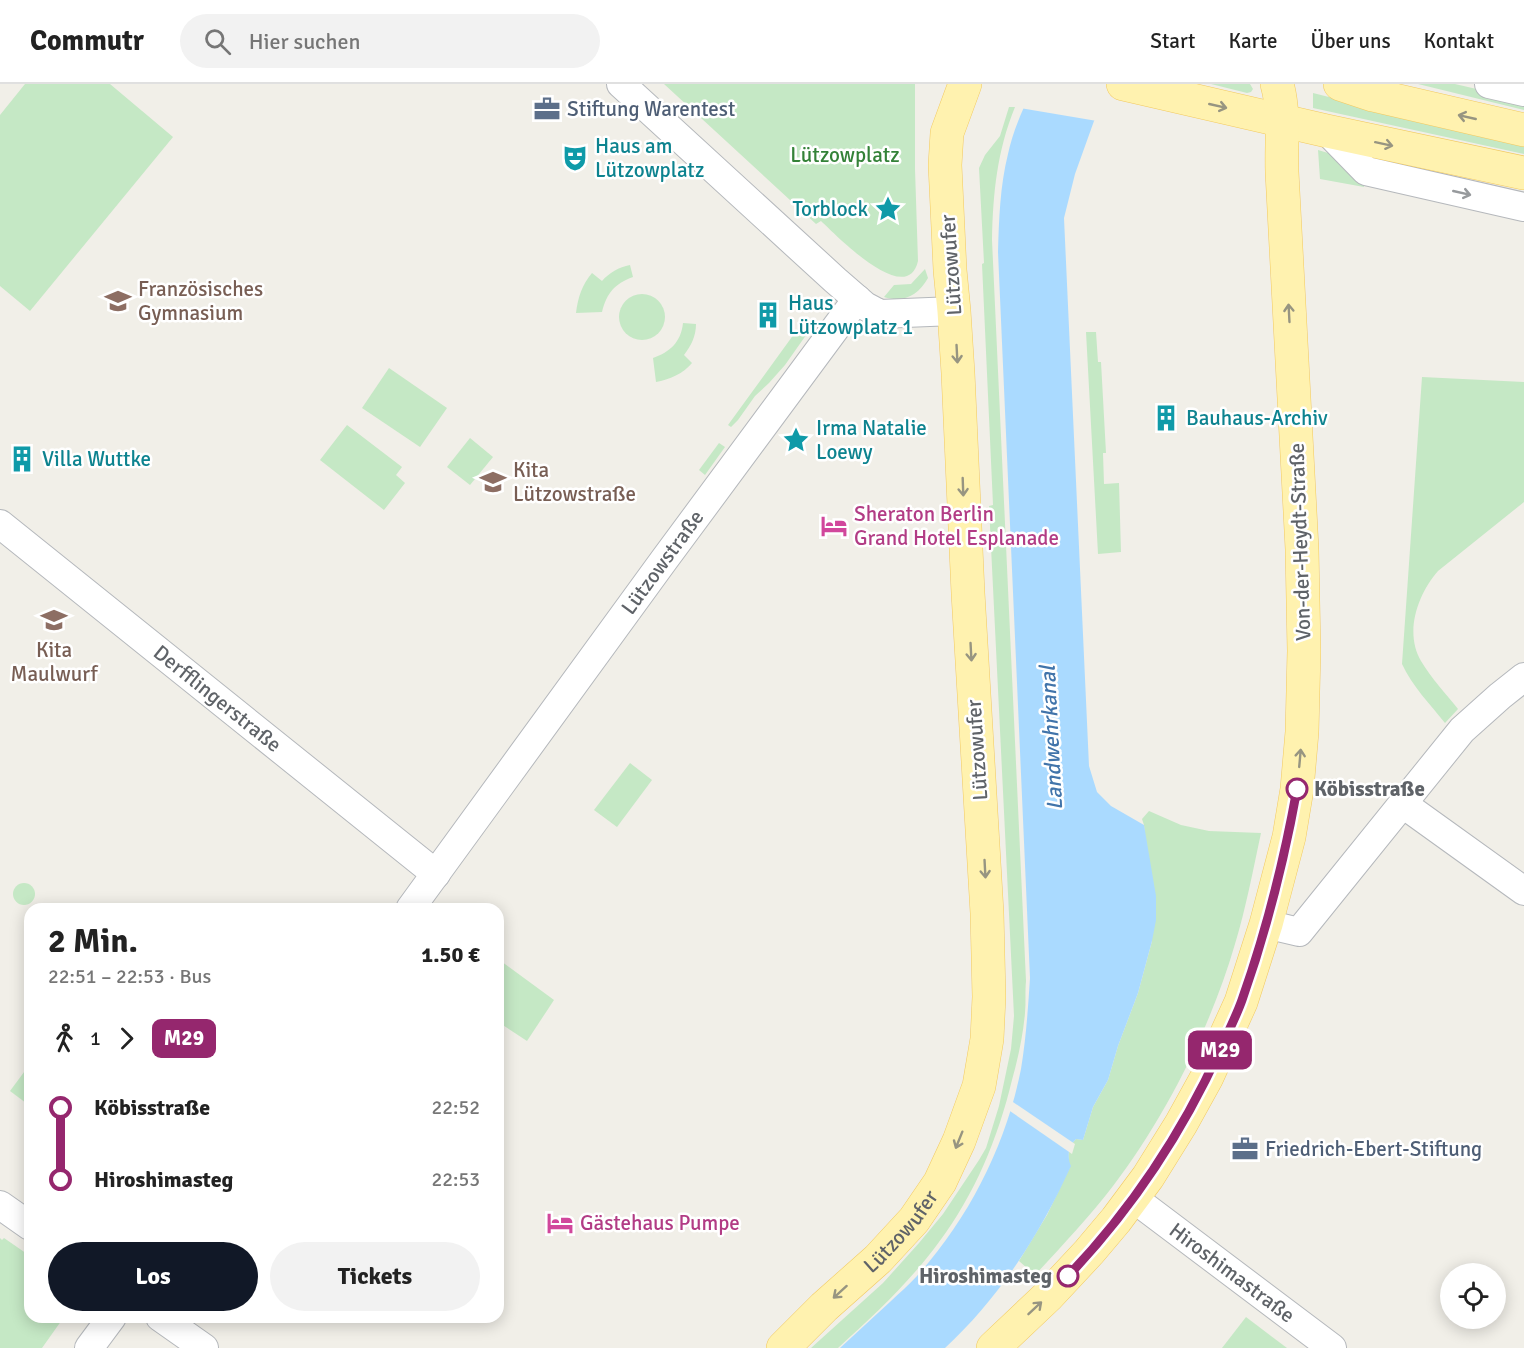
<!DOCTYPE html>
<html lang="de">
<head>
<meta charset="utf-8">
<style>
  body { margin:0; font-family:Signika,sans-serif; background:#f2f2f2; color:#222; height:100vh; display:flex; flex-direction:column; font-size:22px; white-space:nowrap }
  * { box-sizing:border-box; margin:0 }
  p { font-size:20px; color:#767676 }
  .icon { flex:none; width:33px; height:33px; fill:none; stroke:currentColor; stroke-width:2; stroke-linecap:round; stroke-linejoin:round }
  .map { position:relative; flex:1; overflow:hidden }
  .panel { position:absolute; left:24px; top:819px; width:480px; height:420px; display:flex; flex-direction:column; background:#fff; border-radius:18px; box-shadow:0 3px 15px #0003 }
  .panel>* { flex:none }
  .badge { padding:0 12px; border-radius:9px; font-size:21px; line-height:39px }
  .controls { position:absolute; left:1440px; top:1179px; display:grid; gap:12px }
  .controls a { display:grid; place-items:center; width:66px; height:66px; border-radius:50%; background:#fff; box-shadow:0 3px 15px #0003; font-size:30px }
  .map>.badge { position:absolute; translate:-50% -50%; box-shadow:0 0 0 3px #fff }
  .legs { display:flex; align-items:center; gap:9px; height:66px; padding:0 24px; font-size:20px }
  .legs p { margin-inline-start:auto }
  .summary { display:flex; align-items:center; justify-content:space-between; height:102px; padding:0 24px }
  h1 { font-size:33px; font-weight:700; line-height:45px }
  .button { display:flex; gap:12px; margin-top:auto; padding:12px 24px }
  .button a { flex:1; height:69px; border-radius:36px; background:#111827; color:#fff; font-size:24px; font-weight:700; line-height:69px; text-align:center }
  .button a+a { background:#f2f2f2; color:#222 }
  ul { padding:0 24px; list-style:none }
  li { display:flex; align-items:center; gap:21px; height:72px; font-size:22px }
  li i { display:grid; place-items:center; width:9px; height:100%; margin:0 8px; background:currentColor }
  li i::after { content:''; width:15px; height:15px; margin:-8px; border:4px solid; border-radius:50%; background:#fff }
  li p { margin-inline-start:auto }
  li:first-child i { background:linear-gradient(#0000 50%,currentColor 0) }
  li:last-child i { background:linear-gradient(currentColor 50%,#0000 0) }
  header { display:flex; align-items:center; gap:36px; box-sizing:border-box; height:84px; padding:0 30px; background:#fff; border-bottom:2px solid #e0e0e0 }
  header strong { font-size:28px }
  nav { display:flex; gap:33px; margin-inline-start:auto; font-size:21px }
  .search { width:420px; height:54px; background:#f2f2f2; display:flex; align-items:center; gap:15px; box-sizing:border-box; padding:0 21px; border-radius:33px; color:#767676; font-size:22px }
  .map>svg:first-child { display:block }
  .green { fill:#c5e8c5 }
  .water { fill:#aadaff }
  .pier { fill:#f1efe8 }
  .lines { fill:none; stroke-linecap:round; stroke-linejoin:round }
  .minor-casing { stroke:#b5b8bc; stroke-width:30 }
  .major-casing { stroke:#f2c960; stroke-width:34 }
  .minor { stroke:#fff; stroke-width:28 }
  .major { stroke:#fff2af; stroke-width:33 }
  .oneway { stroke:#979581 }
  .oneway2 { stroke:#979a9d }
  .line-1-casing { stroke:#fff; stroke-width:14 }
  .line-1 { stroke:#95276e; stroke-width:9 }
  .stop-1-dot { fill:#fff; stroke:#95276e; stroke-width:3 }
  .labels { text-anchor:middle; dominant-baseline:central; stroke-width:5; stroke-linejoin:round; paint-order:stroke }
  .service-label { font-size:21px; fill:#4e5e75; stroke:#fff; text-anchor:start }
  .culture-label { font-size:21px; fill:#0d838f; stroke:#fff; text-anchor:start }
  .park-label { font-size:21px; fill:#348238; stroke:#fff }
  .street-label { font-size:21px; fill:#5f6368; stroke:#fff }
  .education-label { font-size:21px; fill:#785e54; stroke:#fff; text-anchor:start }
  .hotel-label { font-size:21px; fill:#b23c85; stroke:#fff; text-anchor:start }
  .stop-label { font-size:21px; font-weight:bold; fill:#5f6368; stroke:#fff; text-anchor:start }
  .water-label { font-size:22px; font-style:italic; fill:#4174aa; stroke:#fff }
</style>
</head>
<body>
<header>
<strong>Commutr</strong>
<div class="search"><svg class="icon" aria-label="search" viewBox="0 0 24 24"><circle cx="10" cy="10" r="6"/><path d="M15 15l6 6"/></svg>Hier suchen</div>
<nav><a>Start</a><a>Karte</a><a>Über uns</a><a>Kontakt</a></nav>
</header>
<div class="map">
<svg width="1524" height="1264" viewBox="0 0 1524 1264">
  <rect width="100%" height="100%" fill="#f1efe8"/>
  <g class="green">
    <polygon points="25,0 110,0 173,53 30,227 0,202 0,31"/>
    <path d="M664,0H915V85L918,177C907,225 835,150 821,137L816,140Z"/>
    <polygon points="1211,0 1250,0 1253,5 1251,8 1247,9"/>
    <polygon points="1418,0 1455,0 1524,16 1524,26"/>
    <polygon points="1313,9 1524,62 1524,70 1313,24"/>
    <path d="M1009,23H1015C997,67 993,109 992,156L1026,897C1025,907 1026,918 1025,929C1023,952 1018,974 1012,996C998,1054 975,1110 939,1158C910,1198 874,1231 838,1264H811L883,1199L919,1159L943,1130L979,1076L986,1064L999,1022L1011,965L1014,932L989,422L993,421L982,180L984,179L979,84L985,71L1000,52Z"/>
    <polygon points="1318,66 1328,69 1333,73 1364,97 1364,103 1320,95"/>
    <path d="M630,181L633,193C614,200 607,209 602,228L576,229C578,213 582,201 592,189L602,197C609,189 619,183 630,181Z"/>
    <path d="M925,185L928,194C918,212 903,219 884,213L894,201L911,200Z"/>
    <circle cx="642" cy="233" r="23"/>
    <polygon points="816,237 785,281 769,299 755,312 738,336 731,343 728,341 802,239"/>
    <path d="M683,239L696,240C696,252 691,262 684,271L692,279C684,289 669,296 656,298L653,274C670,268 681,258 683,239Z"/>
    <polygon points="1086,248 1096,248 1098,278 1101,278 1106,369 1103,369 1104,400 1119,399 1121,468 1098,470"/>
    <polygon points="389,284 447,324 420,363 362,324"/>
    <path d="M1422,293L1524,298V418L1438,487C1418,510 1404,548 1421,577C1431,594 1446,610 1458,625L1445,639C1430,620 1412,602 1402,580Z"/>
    <polygon points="347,341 402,383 396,391 405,399 384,426 320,376"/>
    <polygon points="470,354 493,373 470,401 447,383"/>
    <polygon points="719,359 725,363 705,391 699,386"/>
    <polygon points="630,679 652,696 617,743 594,726"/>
    <path d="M1149,727L1181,741L1209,747L1261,749C1253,786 1246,824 1235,860C1211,943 1165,1034 1113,1102C1089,1133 1062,1162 1035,1191L1019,1177L1047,1131L1070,1083C1067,1073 1068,1063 1076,1055L1083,1056L1093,1023L1108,996L1118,962L1138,909L1152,857L1144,741L1142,735Z"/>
    <circle cx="24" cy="810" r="11"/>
    <polygon points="498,875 554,916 527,957 498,938"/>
    <polygon points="30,980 30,1022 10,1007"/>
    <polygon points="0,1154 2,1156 4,1154 30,1172 30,1233 64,1233 42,1264 0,1264"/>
    <polygon points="1246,1233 1287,1264 1222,1264"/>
  </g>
  <path class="water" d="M1035,0H1118L1094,37L1075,90L1064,134L1089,682L1097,708L1111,722L1144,741L1156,812V836L1152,857L1138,909L1118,962L1108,996L1093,1023L1083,1056L1076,1055C1068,1063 1067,1073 1071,1082C1063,1099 1055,1116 1046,1132C1019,1181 986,1226 945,1264H840C857,1248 874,1233 891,1217C899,1209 909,1201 917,1192C969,1134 1006,1061 1021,985C1026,955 1028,925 1030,894L998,168C999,135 1000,102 1008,70C1013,46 1024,22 1035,0Z"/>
  <g class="pier">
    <polygon points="1032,0 1121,0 1097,37 1020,24"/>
    <polygon points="1010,1016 1075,1060 1072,1070 1007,1025"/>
  </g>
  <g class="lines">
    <g class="minor-casing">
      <g id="minor">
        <polyline points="621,0 835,196 865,222 880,230 954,227"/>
        <polyline points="1489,0 1524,8"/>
        <polyline points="1327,47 1366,87 1524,123"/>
        <path id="s1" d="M0,440L436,790"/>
        <polyline points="1403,720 1524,807"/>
        <path id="s2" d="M410,825L664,476L857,215"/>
        <polyline points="1266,840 1299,848 1462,646 1500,612 1524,593"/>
        <path id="s3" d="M1133,1114L1332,1264"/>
        <polyline points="0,1121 30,1142"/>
        <polyline points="160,1233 204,1264"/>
        <polyline points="89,1264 112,1233"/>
      </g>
    </g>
    <g class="major-casing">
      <g id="major">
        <polyline points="1123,0 1327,47 1524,89"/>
        <polyline points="1340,0 1373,11 1524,46"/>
        <path id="s4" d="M783,1264L824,1223L878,1175L914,1136L940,1098L959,1057L979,1002L987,955L989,913L987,829L968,509L958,289L954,227L950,186L945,81L947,49L965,0"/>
        <path d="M993,1264L1048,1212L1089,1168L1116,1136L1148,1093L1181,1040L1207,993L1241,918L1266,840L1289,753L1297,705L1302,648L1304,567L1302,465L1282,88C1281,59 1285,28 1277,0"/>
      </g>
    </g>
    <use href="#minor" class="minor"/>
    <use href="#major" class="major"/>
  </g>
  <defs><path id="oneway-shaft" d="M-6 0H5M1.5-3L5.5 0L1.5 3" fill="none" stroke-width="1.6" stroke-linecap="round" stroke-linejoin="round" transform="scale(1.5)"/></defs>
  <g class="oneway">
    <use href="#oneway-shaft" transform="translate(1218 22) rotate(13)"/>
    <use href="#oneway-shaft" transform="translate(1467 33) rotate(-167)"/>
    <use href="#oneway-shaft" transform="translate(1384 60) rotate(12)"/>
    <use href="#oneway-shaft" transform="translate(1289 229) rotate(-93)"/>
    <use href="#oneway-shaft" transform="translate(957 270) rotate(87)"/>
    <use href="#oneway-shaft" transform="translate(963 403) rotate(88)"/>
    <use href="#oneway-shaft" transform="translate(971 568) rotate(87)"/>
    <use href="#oneway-shaft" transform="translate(1300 674) rotate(-85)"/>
    <use href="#oneway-shaft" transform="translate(985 785) rotate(87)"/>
    <use href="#oneway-shaft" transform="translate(959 1056) rotate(112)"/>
    <use href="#oneway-shaft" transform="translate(840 1208) rotate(138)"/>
    <use href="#oneway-shaft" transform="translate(1035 1224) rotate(-43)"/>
  </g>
  <use class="oneway2" href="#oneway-shaft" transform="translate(1462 109) rotate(13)"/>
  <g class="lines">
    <g class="line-1-casing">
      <path id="line-1" d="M1068,1192C1131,1126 1182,1049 1220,966C1227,950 1236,933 1242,916C1266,848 1284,777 1297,705"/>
    </g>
    <use href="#line-1" class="line-1"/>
  </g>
  <defs>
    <g id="office-bare" transform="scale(2.07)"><path d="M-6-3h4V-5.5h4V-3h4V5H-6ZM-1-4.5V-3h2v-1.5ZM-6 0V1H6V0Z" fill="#5c6f8a" stroke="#fff" stroke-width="2.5" paint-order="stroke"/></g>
    <g id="theatre-bare" transform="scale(2.07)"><path d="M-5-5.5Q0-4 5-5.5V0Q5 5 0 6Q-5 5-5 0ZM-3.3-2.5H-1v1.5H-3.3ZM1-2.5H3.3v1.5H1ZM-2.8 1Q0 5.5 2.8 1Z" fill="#0f9aa8" stroke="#fff" stroke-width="2.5" paint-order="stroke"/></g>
    <g id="sight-bare" transform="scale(2.07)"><path d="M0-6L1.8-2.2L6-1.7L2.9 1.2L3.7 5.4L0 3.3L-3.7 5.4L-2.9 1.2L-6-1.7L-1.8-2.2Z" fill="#0f9aa8" stroke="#fff" stroke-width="2.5" paint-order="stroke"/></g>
    <g id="school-bare" transform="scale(2.07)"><path d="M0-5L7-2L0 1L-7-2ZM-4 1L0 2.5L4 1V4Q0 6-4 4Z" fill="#8d6e63" stroke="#fff" stroke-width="2.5" paint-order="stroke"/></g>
    <g id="building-bare" transform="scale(2.07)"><path d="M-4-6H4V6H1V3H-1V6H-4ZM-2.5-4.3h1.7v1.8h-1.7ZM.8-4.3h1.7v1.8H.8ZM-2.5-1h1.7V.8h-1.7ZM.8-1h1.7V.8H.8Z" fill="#0f9aa8" stroke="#fff" stroke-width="2.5" paint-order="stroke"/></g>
    <g id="hotel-bare" transform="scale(2.07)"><path d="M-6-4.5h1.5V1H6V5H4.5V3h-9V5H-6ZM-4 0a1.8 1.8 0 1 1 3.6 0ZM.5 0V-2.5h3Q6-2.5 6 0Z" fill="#d1479c" stroke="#fff" stroke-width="2.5" paint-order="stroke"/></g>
  </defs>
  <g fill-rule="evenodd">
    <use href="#office-bare" x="547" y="25"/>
    <use href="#theatre-bare" x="575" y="74"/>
    <use href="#sight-bare" x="888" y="125"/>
    <use href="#school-bare" x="118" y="217"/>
    <use href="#building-bare" x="768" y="231"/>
    <use href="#building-bare" x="1166" y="334"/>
    <use href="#sight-bare" x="796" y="356"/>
    <use href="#building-bare" x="22" y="375"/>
    <use href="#school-bare" x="493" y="398"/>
    <use href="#hotel-bare" x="834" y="442"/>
    <use href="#school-bare" x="54" y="536"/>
    <use href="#office-bare" x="1245" y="1065"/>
    <use href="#hotel-bare" x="560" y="1139"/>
  </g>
  <g class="stop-1-dot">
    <circle cx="1297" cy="705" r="10"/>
    <circle cx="1068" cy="1192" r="10"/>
  </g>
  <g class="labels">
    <g class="service-label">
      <text x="567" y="25">Stiftung Warentest</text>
      <text x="1265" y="1065">Friedrich-Ebert-Stiftung</text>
    </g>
    <g class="culture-label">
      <text x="595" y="62">Haus am<tspan x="595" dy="24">Lützowplatz</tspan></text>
      <text x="868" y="125" text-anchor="end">Torblock</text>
      <text x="788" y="219">Haus<tspan x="788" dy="24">Lützowplatz 1</tspan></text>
      <text x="1186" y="334">Bauhaus-Archiv</text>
      <text x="816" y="344">Irma Natalie<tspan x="816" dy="24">Loewy</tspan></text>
      <text x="42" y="375">Villa Wuttke</text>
    </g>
    <g class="park-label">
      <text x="845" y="71">Lützowplatz</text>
    </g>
    <g class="street-label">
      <text transform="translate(951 181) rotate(-94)">Lützowufer</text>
      <text transform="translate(1300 458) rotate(-92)">Von-der-Heydt-Straße</text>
      <text stroke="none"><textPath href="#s2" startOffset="429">Lützowstraße</textPath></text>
      <text stroke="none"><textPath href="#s1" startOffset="279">Derfflingerstraße</textPath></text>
      <text transform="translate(977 666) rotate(-94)">Lützowufer</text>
      <text stroke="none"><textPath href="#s4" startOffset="166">Lützowufer</textPath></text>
      <text stroke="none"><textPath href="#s3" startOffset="124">Hiroshimastraße</textPath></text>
    </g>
    <g class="education-label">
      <text x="138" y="205">Französisches<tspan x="138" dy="24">Gymnasium</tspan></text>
      <text x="513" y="386">Kita<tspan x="513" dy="24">Lützowstraße</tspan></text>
      <text x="54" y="566" text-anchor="middle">Kita<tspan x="54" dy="24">Maulwurf</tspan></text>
    </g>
    <g class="hotel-label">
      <text x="854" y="430">Sheraton Berlin<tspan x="854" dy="24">Grand Hotel Esplanade</tspan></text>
      <text x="580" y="1139">Gästehaus Pumpe</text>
    </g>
    <g class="stop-label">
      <text x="1314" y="705">Köbisstraße</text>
      <text x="1052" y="1192" text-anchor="end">Hiroshimasteg</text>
    </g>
    <g class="water-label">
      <text transform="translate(1051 654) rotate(-93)">Landwehrkanal</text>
    </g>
  </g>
</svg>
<div class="controls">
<a><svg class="icon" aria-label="locate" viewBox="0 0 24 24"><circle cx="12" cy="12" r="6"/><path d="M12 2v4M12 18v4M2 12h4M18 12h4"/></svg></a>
</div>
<b class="badge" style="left:1220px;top:966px;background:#95276e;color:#fff">M29</b>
<section class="panel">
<div class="summary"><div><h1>2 Min.</h1><p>22:51 – 22:53 · Bus</p></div><b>1.50 €</b></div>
<div class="legs"><svg class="icon" aria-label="walk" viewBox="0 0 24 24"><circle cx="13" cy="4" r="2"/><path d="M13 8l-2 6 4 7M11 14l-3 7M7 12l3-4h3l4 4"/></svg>1<svg class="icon" aria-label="forward" viewBox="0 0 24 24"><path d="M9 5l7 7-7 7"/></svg><b class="badge" style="background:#95276e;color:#fff">M29</b></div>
<ul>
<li><i style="color:#95276e"></i><b>Köbisstraße</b><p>22:52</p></li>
<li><i style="color:#95276e"></i><b>Hiroshimasteg</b><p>22:53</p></li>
</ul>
<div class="button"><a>Los</a><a>Tickets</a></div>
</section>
</div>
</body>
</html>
